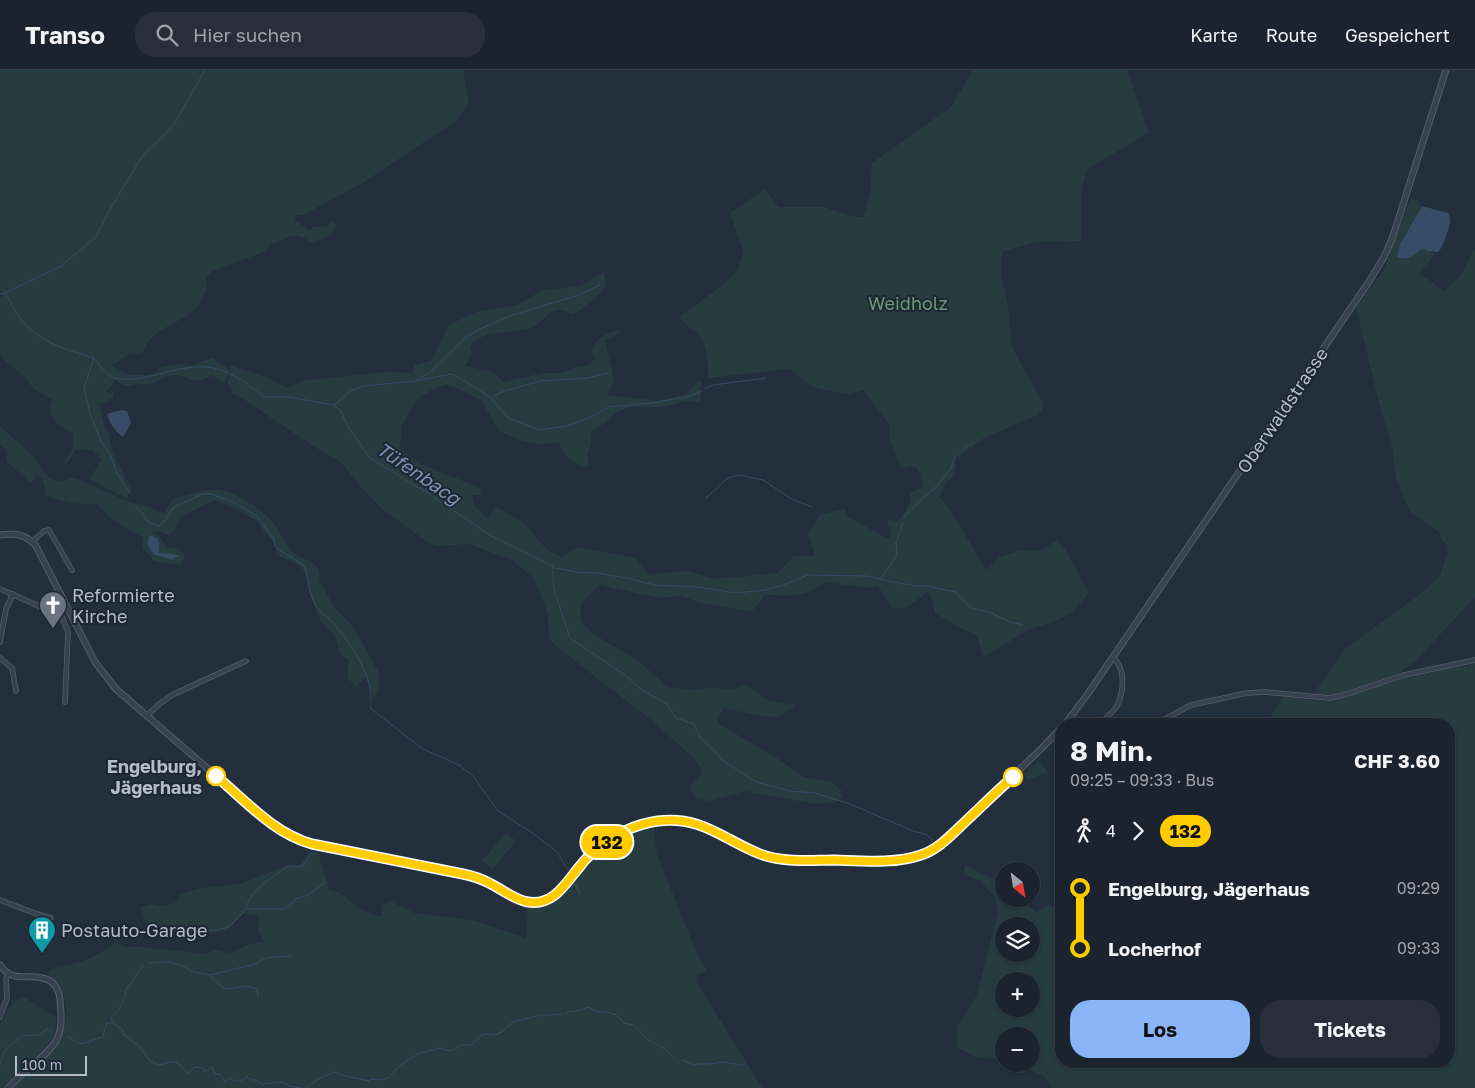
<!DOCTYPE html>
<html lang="de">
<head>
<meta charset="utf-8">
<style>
  body { margin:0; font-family:"Golos Text",sans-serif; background:#282f3a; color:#f1f3f6; height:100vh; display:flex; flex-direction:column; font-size:19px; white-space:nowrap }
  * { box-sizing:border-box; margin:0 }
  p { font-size:16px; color:#a0a4aa }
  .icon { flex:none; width:28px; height:28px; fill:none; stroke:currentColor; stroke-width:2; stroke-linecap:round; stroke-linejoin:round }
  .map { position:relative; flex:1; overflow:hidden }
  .sheet { position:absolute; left:1055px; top:648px; width:400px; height:350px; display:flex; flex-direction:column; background:#1b232e; border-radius:20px; box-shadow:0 1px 4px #0004,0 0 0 1px #39404a }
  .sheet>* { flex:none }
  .badge { padding:0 10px; border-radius:16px; font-size:18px; line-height:32px }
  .needle { width:32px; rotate:150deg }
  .tools { position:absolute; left:995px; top:792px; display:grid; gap:10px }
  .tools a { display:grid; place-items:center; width:45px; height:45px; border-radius:50%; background:#1b232e; box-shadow:0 1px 4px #0004,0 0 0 1px #39404a; font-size:25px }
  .scale { position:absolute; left:15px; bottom:12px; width:72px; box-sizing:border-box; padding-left:5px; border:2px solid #b4bcc9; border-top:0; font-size:14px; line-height:18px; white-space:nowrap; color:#b4bcc9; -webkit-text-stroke:4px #1d2633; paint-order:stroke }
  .map>.badge { position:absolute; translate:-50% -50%; box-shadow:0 0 0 2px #fff }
  .legs { display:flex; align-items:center; gap:8px; height:55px; padding:0 15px; font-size:16px }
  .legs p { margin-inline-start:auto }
  .head { display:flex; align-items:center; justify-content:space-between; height:85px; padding:0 15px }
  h1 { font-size:28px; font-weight:700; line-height:38px }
  .cta { display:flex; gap:10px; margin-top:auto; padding:10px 15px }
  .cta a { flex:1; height:58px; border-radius:20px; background:#8ab4f8; color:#111; font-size:20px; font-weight:700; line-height:58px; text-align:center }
  .cta a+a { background:#282f3a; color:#f1f3f6 }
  ul { padding:0 15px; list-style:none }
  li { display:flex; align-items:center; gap:18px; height:60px; font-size:19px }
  li i { display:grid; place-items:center; width:8px; height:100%; margin:0 6px; background:currentColor }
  li i::after { content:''; width:12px; height:12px; margin:-6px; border:4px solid; border-radius:50%; background:#1b232e }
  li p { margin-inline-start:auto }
  li:first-child i { background:linear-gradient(#0000 50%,currentColor 0) }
  li:last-child i { background:linear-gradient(currentColor 50%,#0000 0) }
  header { display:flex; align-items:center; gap:30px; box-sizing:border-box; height:70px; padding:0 25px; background:#1b232e; border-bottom:1px solid #39404a }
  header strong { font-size:24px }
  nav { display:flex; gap:28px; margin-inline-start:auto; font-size:18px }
  .search { width:350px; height:45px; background:#282f3a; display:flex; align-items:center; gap:12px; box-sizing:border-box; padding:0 18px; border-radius:20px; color:#a0a4aa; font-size:19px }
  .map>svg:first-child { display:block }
  .green { fill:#263c3f; fill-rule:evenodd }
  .water { fill:#394c67 }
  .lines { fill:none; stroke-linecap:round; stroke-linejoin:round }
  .stream { stroke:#394c67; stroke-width:1 }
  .minor-casing { stroke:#565f6c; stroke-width:5.5 }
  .tertiary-casing { stroke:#565f6c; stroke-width:7 }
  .minor { stroke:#38414e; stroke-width:4 }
  .tertiary { stroke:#38414e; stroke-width:5 }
  .line-1-casing { stroke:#fff; stroke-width:11 }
  .line-1 { stroke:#fc0; stroke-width:8 }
  .stop-1-dot { fill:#fff; stroke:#fc0; stroke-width:2.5 }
  .labels { text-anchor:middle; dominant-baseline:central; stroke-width:4; stroke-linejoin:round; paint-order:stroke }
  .park-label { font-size:18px; fill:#6b9a76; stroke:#1d2633 }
  .street-label { font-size:18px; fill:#b4bcc9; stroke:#1d2633 }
  .poi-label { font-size:18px; fill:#b4bcc9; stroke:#1d2633; text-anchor:start }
  .stop-label { font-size:18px; font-weight:bold; fill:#b4bcc9; stroke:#1d2633; text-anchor:end }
  .water-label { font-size:19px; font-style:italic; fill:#7c92b1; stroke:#1d2633 }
</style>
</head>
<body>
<header>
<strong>Transo</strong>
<div class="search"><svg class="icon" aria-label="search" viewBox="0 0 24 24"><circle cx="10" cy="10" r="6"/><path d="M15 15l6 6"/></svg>Hier suchen</div>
<nav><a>Karte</a><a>Route</a><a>Gespeichert</a></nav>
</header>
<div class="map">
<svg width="1475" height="1018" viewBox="0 0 1475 1018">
  <rect width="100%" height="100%" fill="#242f3e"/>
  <g class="green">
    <path d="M0,0H463L469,33L456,51L361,114L303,145H297L294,149L309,160L314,157H326L331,151L337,156L331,165L312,173C292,158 288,171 270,174L266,181L213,201L206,207L207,218L199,235L187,246L161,260L148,271L143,282L128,285L112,295L128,305H146L154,304L161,297L178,294L190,296L211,288H213C219,297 237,293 224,313L212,305C190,319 189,303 171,305C161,307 151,319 138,313C129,319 123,316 116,310L106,322L111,323L114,321L113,328L107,333H99L105,357L110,363L109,369L113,382L131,420L127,428L90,410L101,389L93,380H75L67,394L64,392L73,378V363C64,360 49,350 50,339C50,336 51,333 52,330L32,317L25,307L4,290L0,282V227H2V221H0Z"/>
    <path d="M973,0H1127L1149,63L1087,99L1082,118L1081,171L1037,172L1003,181L1001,197L1002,207L1008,237L1012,277L1043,333L1042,340L1038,345L984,368L956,389L954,407L947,411L939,427L953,444L986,500L1000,487L1019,481L1042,480L1057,470L1065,479L1089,523L1072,542L1056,551L1030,559L983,587L977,565L958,557L935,543L932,529L928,522L906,538H892L878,516L864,518L826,512C808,527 787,526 765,525L752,541L700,533L682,526L659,528L599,515L581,533L580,551L595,565L637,590L668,617L690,620L710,618L734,619L744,614L769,631L796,635L778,647L760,646L723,638L717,653L772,685L804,707L832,712L841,720L843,728L835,732L815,734L745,721L711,731L696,729L690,716L701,705L702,699L694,688L651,650L557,577L549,568L548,545L539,520L532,507L512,490L469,474L436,476L426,471L382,439L359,415L341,392L313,376L239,326L232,324L230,316L227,315L230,306L229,295L269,308L287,318L301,311L385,302L412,303L414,295L431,291L449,255L476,242L517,235L541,221L560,218L580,216L604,202L606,216L595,229L573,245C570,244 565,240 562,240C548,238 541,256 529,259C513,263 476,260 470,278L473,282L465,296L493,302L503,312L543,303H562L577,297L589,295L595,289L591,279C601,264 608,264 623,259L614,267L605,271L614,310L608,325L658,331L686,324L699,310L702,313L700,331L682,332L664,337H629L616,343L605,353L591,361V373L587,386L589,395L583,398L566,386L558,373L538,374L519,370L499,361L481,330L459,319L446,315L434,319L418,328L402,355L400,379L420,394L481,418L480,425H472L474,435L488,449L495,436C505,442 515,446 523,453C539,467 540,479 562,487L578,477L636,488L648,504L688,501L714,509L778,503L794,486H815L808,463L821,444L845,439L848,447L889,469L891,465L887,450L898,451L910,433V423L923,417L918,398L910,396L901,399L889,366L890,356L863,320L850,325L812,317L789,299L709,308C708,298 707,276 701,269C695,259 685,256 679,247L720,217L737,202L743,181L730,143L765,119L779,137H824L855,147H863L870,123L872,93L951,37Z"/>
    <path d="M1411,128L1418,131L1422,136L1400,174L1397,187C1410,190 1413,186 1422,177L1435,184L1419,203L1444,221L1461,205L1475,178V527L1417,589L1400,603L1341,624L1317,626L1315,622L1345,579L1424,521L1440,506L1448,480L1447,474L1443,472L1439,462L1410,442L1397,412L1391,371L1382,344L1356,238L1384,200Z"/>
    <path d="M0,356L31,384L48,407L59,412L72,408L77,409L129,432L150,437L158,442L165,443C167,440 168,435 170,432C177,425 212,418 222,420C237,424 257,437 268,447C279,456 283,472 293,482C302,491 324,491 319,509L333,536L353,556L379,603L378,608L380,619L374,628L366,607L359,613L357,618L347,607L349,590L341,585L335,566L321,551L309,522L305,502L299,495L281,487L276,483V474L263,460L257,451L229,436L214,430L181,447L175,460L169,465L158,461L154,463L159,466L167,477L178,478L185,486L181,495L155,491L143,479L142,471L144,468C126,459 110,450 97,434C79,436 62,431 45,426L46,420L42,408L36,404L31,413L6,391L7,381L0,375Z"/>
    <path d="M1475,592V1018H1052L1045,1007L1017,994H1031V966H1004V990L975,987L957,977V957L976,927L998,842L994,826L980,811L964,804L965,795L1004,814V829H1027L1028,836L1037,842L1049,835L1057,839L1061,838V991H1449V654H1266L1284,626L1316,631L1329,630L1431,601L1471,595ZM1004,856H1031V884H1004ZM1004,911H1031V939H1004Z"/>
    <polygon points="1039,691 1046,700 1046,703 1028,710 1024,705"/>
    <path d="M653,756L657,785L696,881L707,901L697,904L696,911L759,1013L764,1018H10C38,994 73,973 65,931C63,916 60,912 47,904L56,896C78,896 98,885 116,873L125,877H141L204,884L216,880L230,883L250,874L264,872L258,860L259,846L244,843L226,862L167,866L151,859L144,848L141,837L152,834L162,836L178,832L179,824L207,817L240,814L288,795H300L310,781L318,782L329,821L339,822L363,841L382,847L381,836L390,831L414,843L472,850L526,868L528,836L544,835L551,832C583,799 607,768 653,756Z"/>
    <polygon points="506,763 516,771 493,799 482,791"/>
    <path d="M24,927L46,942L56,946C57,985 23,991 3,1018H0V954L7,941L19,928Z"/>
  </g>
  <g class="water">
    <path d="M1422,136L1448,143C1449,145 1450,148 1450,151C1450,157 1443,178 1438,182L1428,181L1422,178C1413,186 1410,191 1397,187L1400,174Z"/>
    <path d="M122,340L127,341L131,353L123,367C115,361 110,354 107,344Z"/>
    <path d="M150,465L157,468L159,474V483L173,484L180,486L172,489L155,485C150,480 145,473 150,465Z"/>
  </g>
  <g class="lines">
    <g class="stream">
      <polyline points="0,224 5,223 61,196 96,167 110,139 143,85 173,56 205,0"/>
      <path d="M6,224C11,231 14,241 20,248C38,272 67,280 94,288L84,318L90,344L102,373L110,384L118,405L130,423"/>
      <path d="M94,289C100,295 105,304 114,308C119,310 127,309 133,309C164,306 198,287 228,303"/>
      <polyline points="230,304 242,310 264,327 289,327 333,335 341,341 347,355 370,388 426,422 491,466 553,496 553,499"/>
      <polyline points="415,311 452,304 475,317 491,328 507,347 539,360 567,356 591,347 609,337 652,333 691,326 702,321"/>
      <polyline points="705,319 713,315 766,308"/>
      <polyline points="492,327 502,322 540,311 588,308 608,303"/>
      <polyline points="334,335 352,320 363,316 415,311 429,303 466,267 480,259 512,245 579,225 600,215"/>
      <polyline points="959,383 973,372"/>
      <polyline points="706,428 728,408 739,405 763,410 790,428 812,437"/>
      <path d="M135,436L143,444L147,451L158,456L163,453L174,437L203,424H211L231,431L257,446L273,468L276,478L305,496C308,509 309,522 315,534C320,543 330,548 336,556C353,577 372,605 371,632"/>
      <polyline points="905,448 906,444 939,414 951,398 955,386"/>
      <polyline points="557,498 575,502 596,503 627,508 654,515 698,517 735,523 766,520 789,513 808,505 866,506 881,509 897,485 896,472 903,453"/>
      <polyline points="553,501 553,507"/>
      <polyline points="553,509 554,517"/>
      <polyline points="882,510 916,516 928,516 955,522 971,538 989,542 1010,552 1023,555"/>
      <polyline points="554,519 570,568 625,605 642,620 667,634 676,648 694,654 701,669 713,679 721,689 756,712 790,721 815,723 850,734 913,761 925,764 933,770"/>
      <polyline points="371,635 370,638 423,679 459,695 473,706 498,741 534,764 557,782 568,800"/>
      <polyline points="575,814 580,824"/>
      <path d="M246,838C251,819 270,809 285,798C291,795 296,799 302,796C309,792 305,786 316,783"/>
      <polyline points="150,853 168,861 216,860 226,858 232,854 246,839 285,839 296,829 308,825 322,815 325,811"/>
      <polyline points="150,893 169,892 182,896 194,902 210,905 255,894 266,888 290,886"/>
      <path d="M210,905C228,931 235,910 257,919L258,926"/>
      <path d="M566,943C575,939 576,944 587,937L600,942H607L616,945L624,953L634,955L648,970L666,979L673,987"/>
      <path d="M112,951L111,947C122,941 124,927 127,917C135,911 136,902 143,896"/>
      <path d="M67,966L79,974C88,973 94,969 103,967L106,954L112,952L123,960V964L139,976L150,991L159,995L170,992H176L188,1003L195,997L203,998L204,1001H207L212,997L214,999V1003L221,1005L224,1011L230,1008C237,1013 240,1012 247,1007L252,1010H256L262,1014L282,1012L289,1016L301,1018"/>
      <polyline points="682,990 694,995 698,994 708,994 724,992 740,995 744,995"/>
      <polyline points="0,995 5,980 22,966 39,965 47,959 52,961"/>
      <polyline points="305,1018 320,1008 335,1002 341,1005 369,1011 371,1009 378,1010 388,1008 398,997 418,984 440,978 444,980 453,980 461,975 471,975 483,964 495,965 502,962 513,952 541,945 555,945 561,944"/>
    </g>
    <g class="minor-casing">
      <g id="minor">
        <polyline points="32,472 44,461 49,460 72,500"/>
        <polyline points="0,519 48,540 59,540"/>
        <polyline points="0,572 6,539 13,524"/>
        <polyline points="0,588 12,598 16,621"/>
        <polyline points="65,632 68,562 59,540 67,536"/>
        <polyline points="147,646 158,635 174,624 246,591"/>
        <path d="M1101,654C1105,647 1113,643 1117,636C1124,622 1126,598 1113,588"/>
        <polyline points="1156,654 1191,635 1247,623 1265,622 1329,628 1344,625 1404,605 1475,590"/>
        <polyline points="0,830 37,844 51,848"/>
        <polyline points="0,947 7,928 6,909 8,904"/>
      </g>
    </g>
    <g class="tertiary-casing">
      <g id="tertiary">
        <path d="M0,465C15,463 26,464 36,476L95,592L116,619L275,757L297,770L312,774C347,781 382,788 416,794C437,798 459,800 479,808C500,816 520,838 545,831C561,826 570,809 579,797C600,771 633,752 667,751C710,749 734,778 773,788C788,792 805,790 821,790C849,790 877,790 905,789C921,786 933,780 946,770L1042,678L1061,658"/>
        <polyline points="1065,654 1087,625 1368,213 1384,187 1392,169 1446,0"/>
        <path d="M0,895C13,913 25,904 42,908C54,910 59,919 60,930C61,942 63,957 57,969C49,985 21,1003 8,1018"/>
      </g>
    </g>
    <use href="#minor" class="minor"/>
    <use href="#tertiary" class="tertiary"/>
  </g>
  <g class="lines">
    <g class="line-1-casing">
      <path id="line-1" d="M216,706C246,731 273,763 312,774L463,804C473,806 482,809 491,814C503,820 515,830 528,832C555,836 566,812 581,795C585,789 591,784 597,779C614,765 635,754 658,751C703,746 722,769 760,784C784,793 810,790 835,790C863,791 895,794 921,785C939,779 952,764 966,751C982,736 997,721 1013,707"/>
    </g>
    <use href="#line-1" class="line-1"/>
  </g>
  <defs>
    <g id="church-pin" transform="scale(1.4375)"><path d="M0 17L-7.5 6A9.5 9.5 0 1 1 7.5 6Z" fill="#6b7280" stroke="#1d2633"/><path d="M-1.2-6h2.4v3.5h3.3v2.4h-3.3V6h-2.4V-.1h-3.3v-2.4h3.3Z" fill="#fff"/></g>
    <g id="building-pin" transform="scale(1.4375)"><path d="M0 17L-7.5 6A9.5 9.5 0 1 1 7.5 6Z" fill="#0f9aa8" stroke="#1d2633"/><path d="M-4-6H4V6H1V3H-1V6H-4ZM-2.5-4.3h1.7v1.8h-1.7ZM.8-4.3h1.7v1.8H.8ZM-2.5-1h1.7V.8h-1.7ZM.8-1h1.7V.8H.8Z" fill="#fff"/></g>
  </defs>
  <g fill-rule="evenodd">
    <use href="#church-pin" x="53" y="535"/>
    <use href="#building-pin" x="42" y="860"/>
  </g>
  <g class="stop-1-dot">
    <circle cx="216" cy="706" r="9"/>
    <circle cx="1013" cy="707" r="9"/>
  </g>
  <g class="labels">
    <g class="park-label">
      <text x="908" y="233">Weidholz</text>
    </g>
    <g class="street-label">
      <text transform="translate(1282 340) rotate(-56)">Oberwaldstrasse</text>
    </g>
    <g class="poi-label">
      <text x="72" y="525">Reformierte<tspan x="72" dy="21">Kirche</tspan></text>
      <text x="61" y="860">Postauto-Garage</text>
    </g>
    <g class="stop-label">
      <text x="202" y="696">Engelburg,<tspan x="202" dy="21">Jägerhaus</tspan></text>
    </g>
    <g class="water-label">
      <text transform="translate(419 403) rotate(34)">Tüfenbacg</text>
    </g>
  </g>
</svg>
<div class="tools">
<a><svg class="needle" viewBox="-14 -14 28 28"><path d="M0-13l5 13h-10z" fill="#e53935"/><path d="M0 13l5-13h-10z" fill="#a0a4aa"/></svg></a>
<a><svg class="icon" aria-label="layers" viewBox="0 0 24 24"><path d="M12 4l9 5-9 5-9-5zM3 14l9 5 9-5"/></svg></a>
<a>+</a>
<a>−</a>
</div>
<div class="scale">100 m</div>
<b class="badge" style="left:607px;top:772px;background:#fc0;color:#111">132</b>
<section class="sheet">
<div class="head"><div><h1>8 Min.</h1><p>09:25 – 09:33 · Bus</p></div><b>CHF 3.60</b></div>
<div class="legs"><svg class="icon" aria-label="walk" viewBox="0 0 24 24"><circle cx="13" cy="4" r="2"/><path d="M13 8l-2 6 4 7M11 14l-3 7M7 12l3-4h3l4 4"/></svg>4<svg class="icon" aria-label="forward" viewBox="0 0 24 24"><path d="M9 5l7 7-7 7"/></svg><b class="badge" style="background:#fc0;color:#111">132</b></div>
<ul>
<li><i style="color:#fc0"></i><b>Engelburg, Jägerhaus</b><p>09:29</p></li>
<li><i style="color:#fc0"></i><b>Locherhof</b><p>09:33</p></li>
</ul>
<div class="cta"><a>Los</a><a>Tickets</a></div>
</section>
</div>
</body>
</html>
